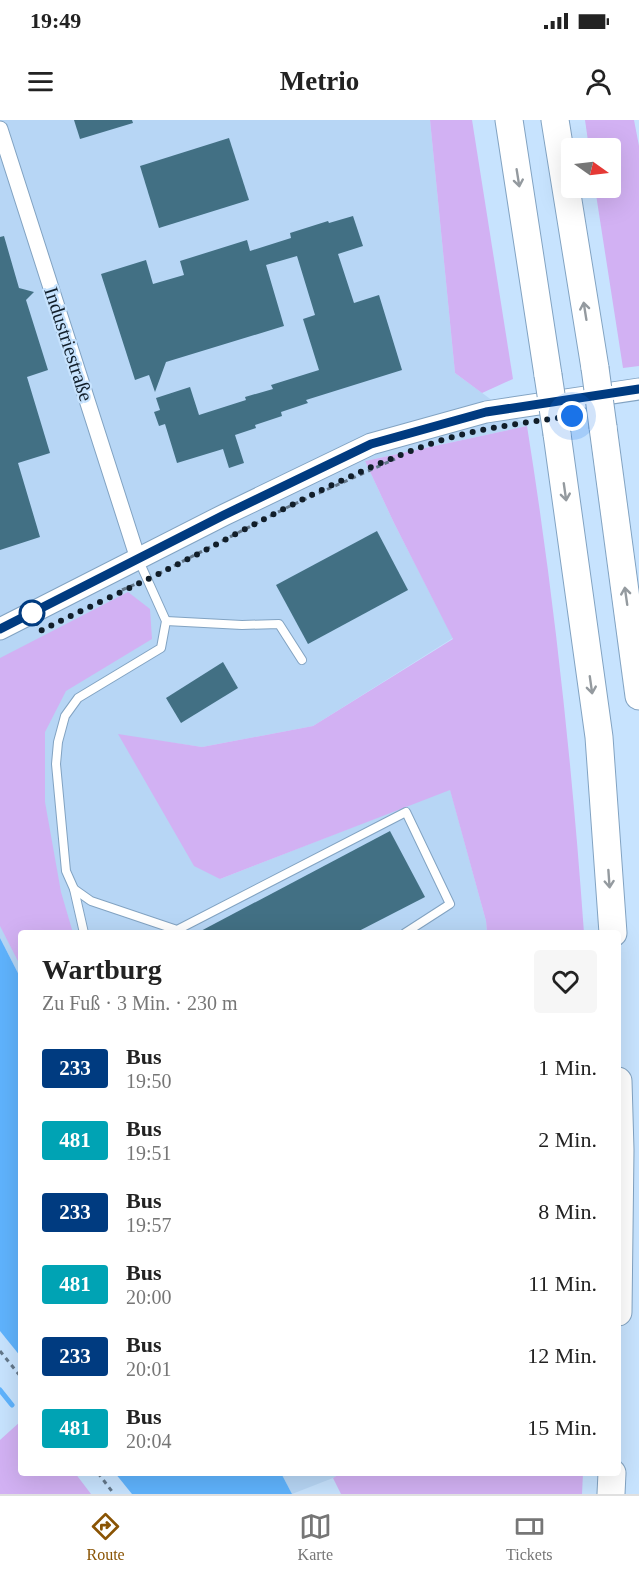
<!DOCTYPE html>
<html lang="de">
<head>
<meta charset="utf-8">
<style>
  body { margin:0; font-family:"Times New Roman",serif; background:#f6f6f6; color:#222; height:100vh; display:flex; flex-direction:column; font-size:22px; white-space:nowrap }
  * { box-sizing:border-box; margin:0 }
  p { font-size:20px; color:#767676 }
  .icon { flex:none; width:33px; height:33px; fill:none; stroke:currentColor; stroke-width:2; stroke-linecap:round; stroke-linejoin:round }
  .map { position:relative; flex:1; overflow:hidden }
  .drawer { position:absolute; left:18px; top:810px; width:603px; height:546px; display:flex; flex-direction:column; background:#fff; border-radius:6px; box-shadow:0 6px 24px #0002 }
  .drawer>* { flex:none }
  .badge { padding:0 12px; border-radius:4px; font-size:21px; line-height:39px }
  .needle { width:39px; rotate:104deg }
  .tools { position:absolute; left:561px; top:18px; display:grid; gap:12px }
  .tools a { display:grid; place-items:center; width:60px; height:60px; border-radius:6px; background:#fff; box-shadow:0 6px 24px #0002; font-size:30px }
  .you { position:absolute; width:30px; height:30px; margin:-15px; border:4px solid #fff; border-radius:50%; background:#1a73e8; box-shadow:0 0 0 9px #1a73e833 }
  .map>.badge { position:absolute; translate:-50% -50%; box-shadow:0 0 0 3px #fff }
  .round { display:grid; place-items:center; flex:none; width:63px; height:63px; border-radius:6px; background:#f6f6f6 }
  .overview { display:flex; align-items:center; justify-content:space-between; height:102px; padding:0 24px }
  h1 { font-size:28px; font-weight:700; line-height:45px }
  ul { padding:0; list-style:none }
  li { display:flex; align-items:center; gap:18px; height:72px; padding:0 24px }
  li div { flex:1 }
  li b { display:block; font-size:22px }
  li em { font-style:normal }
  li .badge { min-width:66px; font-weight:700; text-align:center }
  .status { display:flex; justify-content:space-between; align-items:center; height:42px; padding:0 30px; background:#fff; direction:ltr }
  .status svg { height:16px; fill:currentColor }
  header { display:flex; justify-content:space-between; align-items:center; height:78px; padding:0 24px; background:#fff; font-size:27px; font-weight:700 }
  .menu { display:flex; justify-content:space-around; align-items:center; height:84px; border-top:2px solid #e0e0e0; background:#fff; font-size:16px; color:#767676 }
  .menu a { display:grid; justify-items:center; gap:3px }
  .menu .current { color:#8a5404 }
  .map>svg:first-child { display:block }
  .built { fill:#b7d6f5 }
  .green { fill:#d2b1f3 }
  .water { fill:#5fb3fd }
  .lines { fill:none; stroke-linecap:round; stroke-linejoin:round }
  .stream { stroke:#5fb3fd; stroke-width:5 }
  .building { fill:#427084 }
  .service-casing { stroke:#82a3c2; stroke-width:10 }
  .minor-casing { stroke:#82a3c2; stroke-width:17 }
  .secondary-casing { stroke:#82a3c2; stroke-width:23 }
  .motorway-casing { stroke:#82a3c2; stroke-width:29 }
  .path { stroke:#63778a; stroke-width:3; stroke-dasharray:4.5 4.5; stroke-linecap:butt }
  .service { stroke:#fff; stroke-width:8 }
  .minor { stroke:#fff; stroke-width:15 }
  .secondary { stroke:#fff; stroke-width:21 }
  .motorway { stroke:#fff; stroke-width:27 }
  .motorway-bridge-casing { stroke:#82a3c2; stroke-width:29; stroke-linecap:butt }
  .motorway-bridge { stroke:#fff; stroke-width:27 }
  .oneway { stroke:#949a9f }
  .line-casing { stroke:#fff; stroke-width:14 }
  .line { stroke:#003b80; stroke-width:9 }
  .walk { stroke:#111e2a; stroke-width:6; stroke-dasharray:0 10.8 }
  .stop-dot { fill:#fff; stroke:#003b80; stroke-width:3 }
  .labels { text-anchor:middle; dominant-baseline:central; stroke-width:4.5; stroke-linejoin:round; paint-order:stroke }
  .street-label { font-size:20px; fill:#111e2a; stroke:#c7e3fe }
</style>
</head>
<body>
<div class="status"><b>19:49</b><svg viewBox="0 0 49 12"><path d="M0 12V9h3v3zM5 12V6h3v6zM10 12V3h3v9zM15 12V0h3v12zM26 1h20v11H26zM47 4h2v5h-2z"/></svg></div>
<header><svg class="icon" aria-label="menu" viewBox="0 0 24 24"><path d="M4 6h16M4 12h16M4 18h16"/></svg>Metrio<svg class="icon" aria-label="person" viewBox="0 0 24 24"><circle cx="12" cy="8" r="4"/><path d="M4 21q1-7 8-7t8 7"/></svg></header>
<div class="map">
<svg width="639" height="1374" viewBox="0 0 639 1374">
  <rect width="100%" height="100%" fill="#c7e3fe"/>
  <g class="built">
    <polygon points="0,0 430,0 455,253 527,306 365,341 394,403 453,518 313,606 202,627 119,615 220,759 450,669 486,801 487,813 21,813 21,859 0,818"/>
    <polygon points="281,1353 341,1353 333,1358 292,1374"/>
  </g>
  <g class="green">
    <polygon points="430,0 472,0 513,259 482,273 455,253"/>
    <polygon points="585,0 634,0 639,26 639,246 623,248 595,68 610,68 610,28 589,28"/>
    <path d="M527,306C554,475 572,643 584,813H487L486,801L450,670L220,759L194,746L118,614L202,627L313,606L453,519L394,403L365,341Z"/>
    <polygon points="128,472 150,489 152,519 66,571 45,612 45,682 61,772 73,813 21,813 21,847 0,806 0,538"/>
    <polygon points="21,1301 21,1353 75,1353 91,1374 0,1374 0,1320"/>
    <polygon points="341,1353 583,1353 582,1374 341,1374 333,1358"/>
  </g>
  <g class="water">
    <polygon points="0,818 21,859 21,1237 0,1211"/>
    <polygon points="115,1353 281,1353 292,1374 132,1374"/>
  </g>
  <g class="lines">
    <polyline class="stream" points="0,1270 12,1285"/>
  </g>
  <g class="building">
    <polygon points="74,0 132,0 133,3 80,19"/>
    <polygon points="229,18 249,80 159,108 140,46"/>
    <polygon points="353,96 363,126 338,134 354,183 379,175 402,250 306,280 308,283 281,292 282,296 255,305 256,308 235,315 244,343 229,348 223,329 177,343 165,304 159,306 154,292 160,290 156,278 190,267 199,295 246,280 245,277 273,269 271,265 319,250 303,199 315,195 297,136 266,145 284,206 166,242 155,272 149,255 135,260 101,154 146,140 153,164 184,155 180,141 247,120 250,131 291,118 290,113 328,101 329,103"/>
    <polygon points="4,116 19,168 34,172 26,180 48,250 27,257 50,333 18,343 40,417 0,430 0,117"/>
    <polygon points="377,411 408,470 308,524 276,465"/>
    <polygon points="223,542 238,568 181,603 166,578"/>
    <polygon points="390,711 425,777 355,813 197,813"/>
  </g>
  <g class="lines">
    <g class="service-casing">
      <g id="service">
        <polyline points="139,441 166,501 161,528 78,578 65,596 58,622 56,644 66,751 74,769 91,781 177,810 406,692 450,784 405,813"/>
        <polyline points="166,501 242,505 279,504 302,540"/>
        <polyline points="74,769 84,813"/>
      </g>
    </g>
    <g class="minor-casing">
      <polyline id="minor" points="0,9 138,439"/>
    </g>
    <g class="secondary-casing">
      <polyline id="secondary" points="0,509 224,395 371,324 486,292 639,269"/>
    </g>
    <g class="motorway-casing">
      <g id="motorway">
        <polyline points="509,0 548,255"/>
        <polyline points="555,0 595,248"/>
        <polyline points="603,307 639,576"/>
        <polyline points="557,314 599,617 613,813"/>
        <polyline points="618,961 620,1030 618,1192"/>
        <polyline points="611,1374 612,1353"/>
      </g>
    </g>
    <g class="path">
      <polyline points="158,454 288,387 395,339"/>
      <polyline points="122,470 136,464"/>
      <polyline points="0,1231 21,1257"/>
      <polyline points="98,1353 114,1374"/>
    </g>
    <use href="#service" class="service"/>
    <use href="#minor" class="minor"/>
    <use href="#secondary" class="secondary"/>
    <use href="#motorway" class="motorway"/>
    <g class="motorway-bridge-casing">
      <g id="motorway-bridge">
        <polyline points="595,248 603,307"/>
        <polyline points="548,255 557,314"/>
      </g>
    </g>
    <use href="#motorway-bridge" class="motorway-bridge"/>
  </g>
  <defs><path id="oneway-shaft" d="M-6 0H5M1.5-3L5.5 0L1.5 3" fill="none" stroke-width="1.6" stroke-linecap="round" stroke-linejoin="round" transform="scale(1.5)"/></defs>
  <g class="oneway">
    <use href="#oneway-shaft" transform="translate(518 58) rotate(81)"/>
    <use href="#oneway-shaft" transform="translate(585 191) rotate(-99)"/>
    <use href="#oneway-shaft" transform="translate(565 372) rotate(82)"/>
    <use href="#oneway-shaft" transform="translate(626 476) rotate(-98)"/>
    <use href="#oneway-shaft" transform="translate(591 565) rotate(82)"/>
    <use href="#oneway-shaft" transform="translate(609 759) rotate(86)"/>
  </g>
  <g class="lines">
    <g class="line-casing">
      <polyline id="line" points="0,509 224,395 371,324 486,292 639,269"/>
    </g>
    <use href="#line" class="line"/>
    <path class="walk" d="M32,493L40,511C90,486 142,463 192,437C269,397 347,353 430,324C476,308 524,303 572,296"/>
  </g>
  <circle class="stop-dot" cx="32" cy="493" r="12"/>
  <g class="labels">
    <g class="street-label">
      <text transform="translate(69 224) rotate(72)">Industriestraße</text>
    </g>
  </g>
</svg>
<div class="tools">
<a><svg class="needle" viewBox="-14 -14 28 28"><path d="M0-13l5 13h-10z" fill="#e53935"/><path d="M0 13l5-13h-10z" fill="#767676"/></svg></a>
</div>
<div class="you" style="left:572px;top:296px"></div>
<section class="drawer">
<div class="overview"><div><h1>Wartburg</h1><p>Zu Fuß · 3 Min. · 230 m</p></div><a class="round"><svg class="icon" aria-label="heart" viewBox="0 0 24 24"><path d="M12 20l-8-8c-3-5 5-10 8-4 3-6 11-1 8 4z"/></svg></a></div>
<ul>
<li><span class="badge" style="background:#003b80;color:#fff">233</span><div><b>Bus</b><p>19:50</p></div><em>1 Min.</em></li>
<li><span class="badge" style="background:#00a3b4;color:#fff">481</span><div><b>Bus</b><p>19:51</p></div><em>2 Min.</em></li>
<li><span class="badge" style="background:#003b80;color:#fff">233</span><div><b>Bus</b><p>19:57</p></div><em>8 Min.</em></li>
<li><span class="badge" style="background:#00a3b4;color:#fff">481</span><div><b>Bus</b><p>20:00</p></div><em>11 Min.</em></li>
<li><span class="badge" style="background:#003b80;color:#fff">233</span><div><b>Bus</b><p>20:01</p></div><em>12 Min.</em></li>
<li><span class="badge" style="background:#00a3b4;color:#fff">481</span><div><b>Bus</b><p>20:04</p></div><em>15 Min.</em></li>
</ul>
</section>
</div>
<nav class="menu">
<a class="current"><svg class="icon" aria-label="directions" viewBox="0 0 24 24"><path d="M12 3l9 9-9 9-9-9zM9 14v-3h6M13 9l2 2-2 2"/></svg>Route</a>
<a><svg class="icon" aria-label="map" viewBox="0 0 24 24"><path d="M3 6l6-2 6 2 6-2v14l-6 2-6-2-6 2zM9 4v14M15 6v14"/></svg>Karte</a>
<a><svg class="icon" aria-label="tickets" viewBox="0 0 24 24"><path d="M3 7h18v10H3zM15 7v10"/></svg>Tickets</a>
</nav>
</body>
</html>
